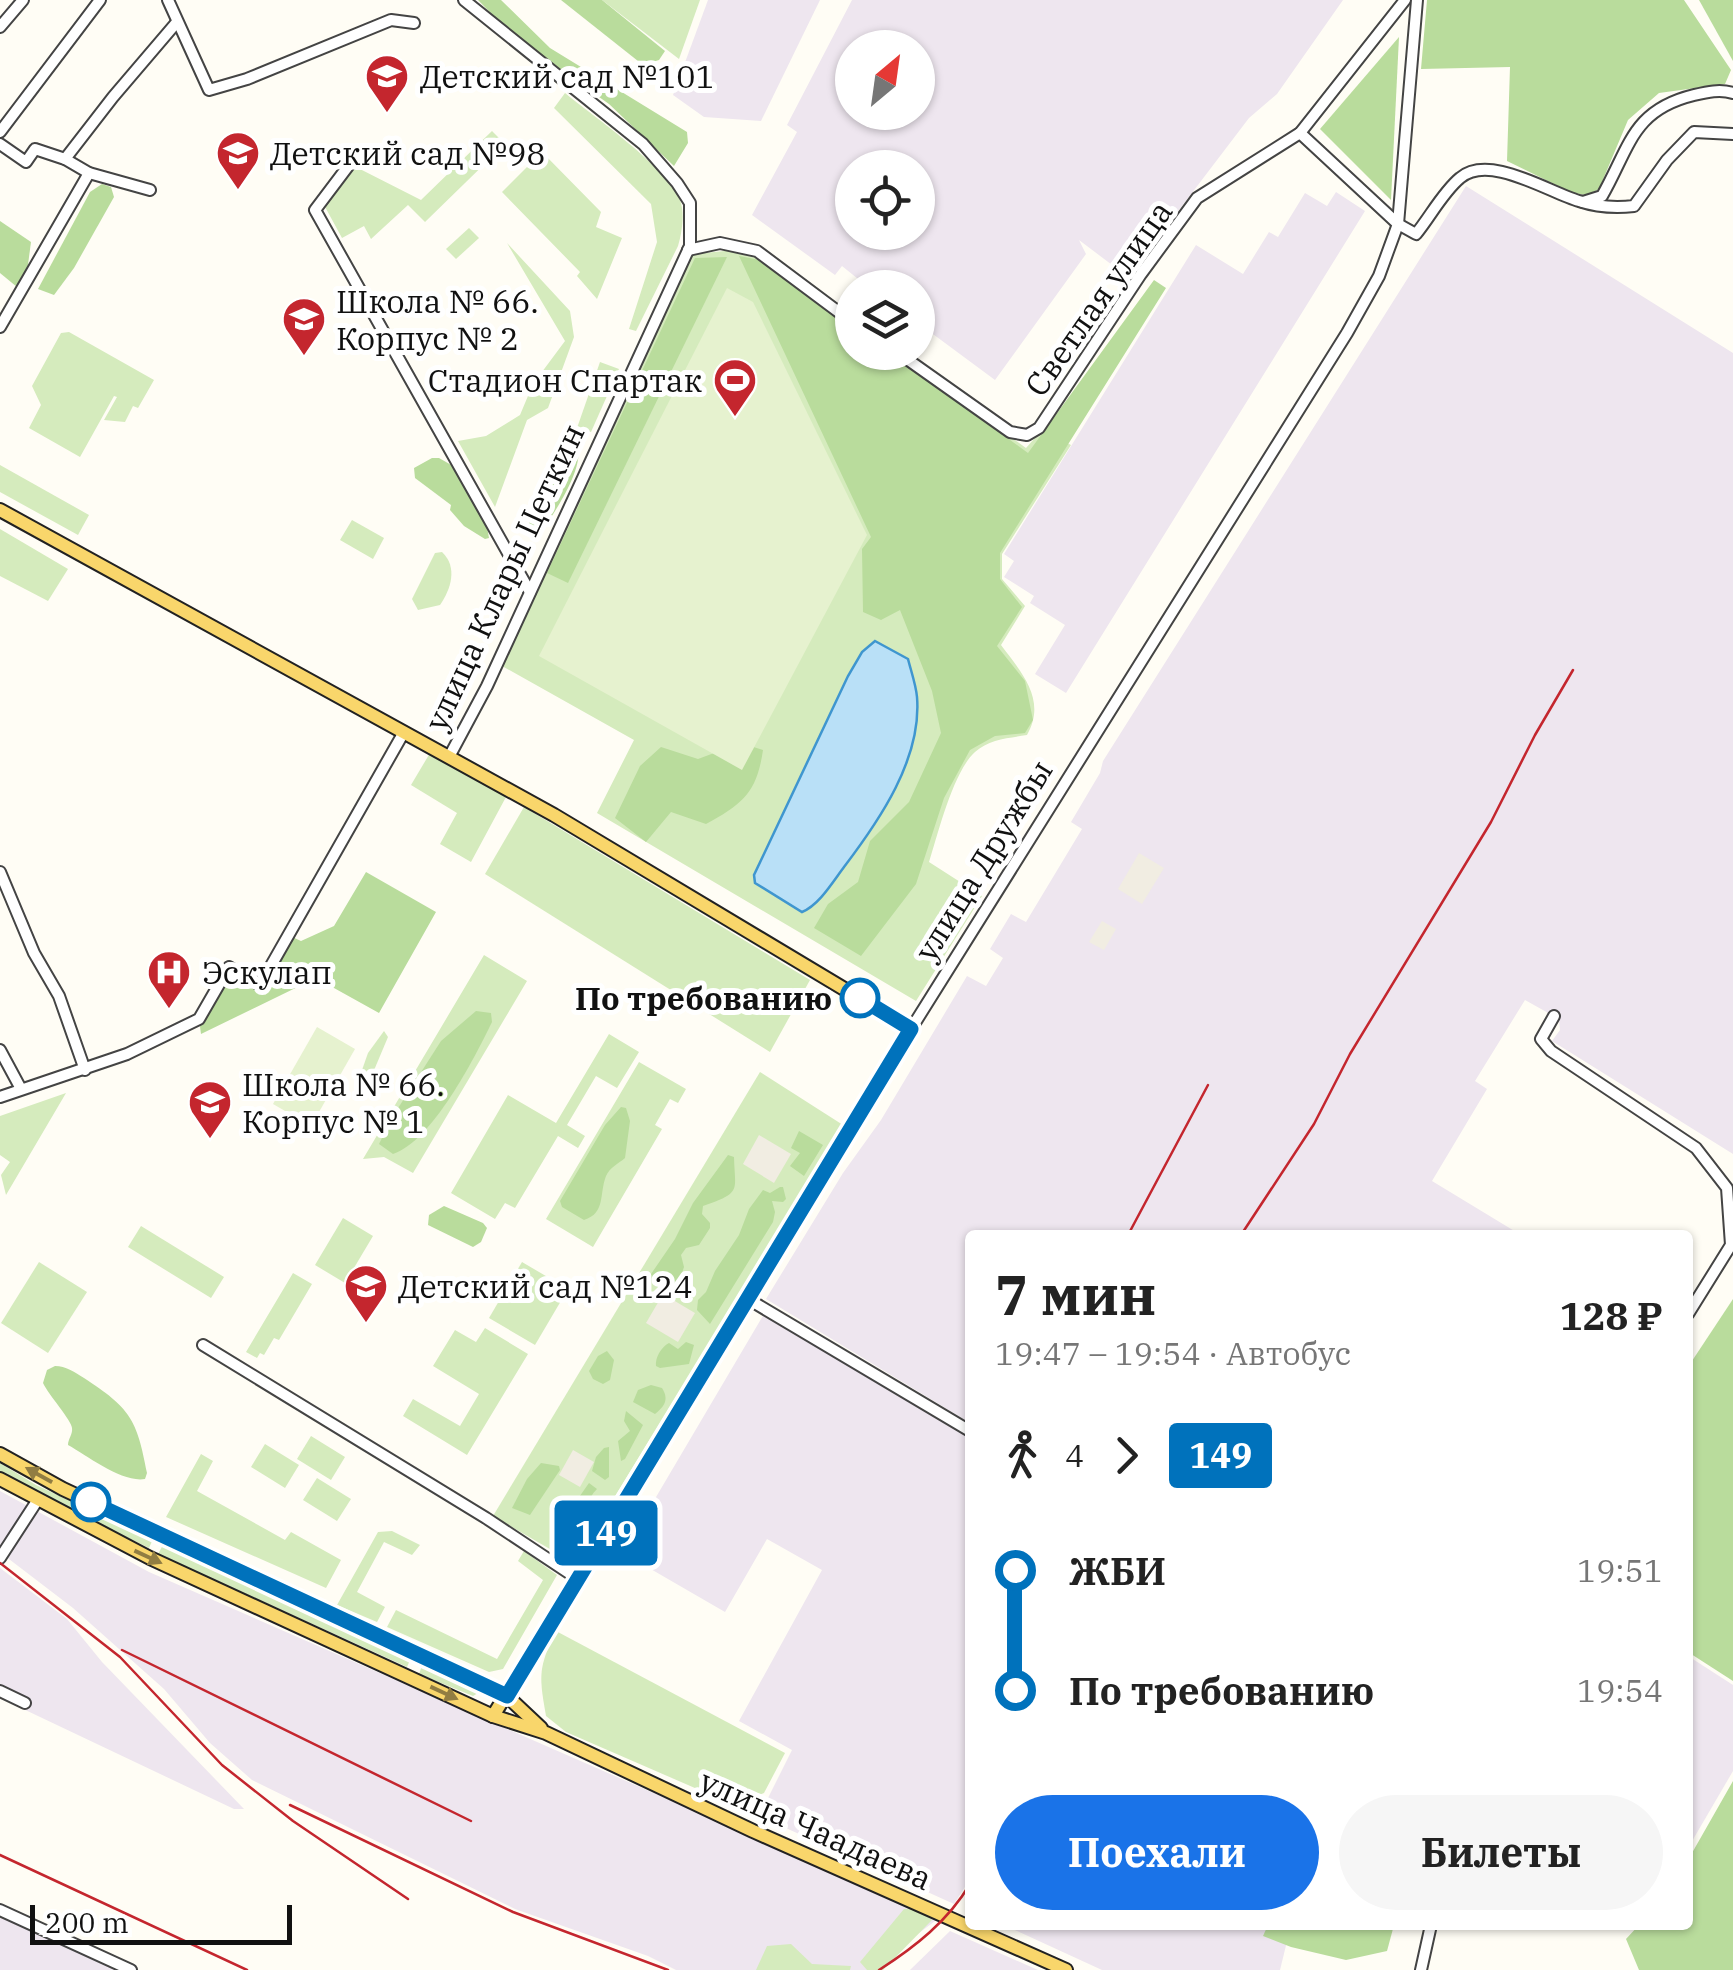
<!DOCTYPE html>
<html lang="ru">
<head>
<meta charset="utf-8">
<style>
  body { margin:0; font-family:"IBM Plex Serif",serif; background:#f6f6f6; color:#222; height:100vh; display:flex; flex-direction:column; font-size:38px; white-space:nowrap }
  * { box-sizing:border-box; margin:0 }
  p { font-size:32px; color:#767676 }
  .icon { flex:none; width:55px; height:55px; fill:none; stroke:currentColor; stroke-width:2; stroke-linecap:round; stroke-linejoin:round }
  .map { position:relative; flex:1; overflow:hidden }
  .sheet { position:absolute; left:965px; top:1230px; width:728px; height:700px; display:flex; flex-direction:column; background:#fff; border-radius:10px; box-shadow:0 2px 8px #0004 }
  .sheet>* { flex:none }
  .badge { padding:0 20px; border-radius:8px; font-size:35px; line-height:65px }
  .needle { width:65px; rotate:29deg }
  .controls { position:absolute; left:835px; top:30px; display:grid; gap:20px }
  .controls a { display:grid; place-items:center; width:100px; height:100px; border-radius:50%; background:#fff; box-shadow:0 2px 8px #0004; font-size:50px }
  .scale { position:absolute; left:30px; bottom:25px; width:262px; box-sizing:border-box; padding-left:10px; border:5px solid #111; border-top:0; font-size:28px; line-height:35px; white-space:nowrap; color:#111; -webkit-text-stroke:8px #fff; paint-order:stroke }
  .map>.badge { position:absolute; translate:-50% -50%; box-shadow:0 0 0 5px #fff }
  .legs { display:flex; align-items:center; gap:15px; height:110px; padding:0 30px; font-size:32px }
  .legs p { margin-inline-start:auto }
  .head { display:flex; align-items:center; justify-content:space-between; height:170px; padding:0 30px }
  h1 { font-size:55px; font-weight:700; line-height:75px }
  .cta { display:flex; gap:20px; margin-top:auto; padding:20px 30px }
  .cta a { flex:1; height:115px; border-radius:60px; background:#1a73e8; color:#fff; font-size:40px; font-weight:700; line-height:115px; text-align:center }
  .cta a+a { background:#f6f6f6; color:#222 }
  ul { padding:0 30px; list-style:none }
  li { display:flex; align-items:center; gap:35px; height:120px; font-size:38px }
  li i { display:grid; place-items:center; width:15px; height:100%; margin:0 12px; background:currentColor }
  li i::after { content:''; width:25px; height:25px; margin:-12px; border:8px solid; border-radius:50%; background:#fff }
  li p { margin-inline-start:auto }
  li:first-child i { background:linear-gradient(#0000 50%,currentColor 0) }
  li:last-child i { background:linear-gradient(currentColor 50%,#0000 0) }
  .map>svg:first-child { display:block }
  .industrial { fill:#eee6ef; fill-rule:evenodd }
  .green { fill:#d5ebbd }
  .forest { fill:#b9dc9c }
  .pitch { fill:#e6f2cf }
  .plaza { fill:#f1ede2 }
  .water { fill:#b9e0f7; stroke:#3f96cf; stroke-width:2.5 }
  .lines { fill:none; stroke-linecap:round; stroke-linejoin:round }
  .minor-casing { stroke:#444; stroke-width:14 }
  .major-casing { stroke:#222; stroke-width:16 }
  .minor { stroke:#fff; stroke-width:10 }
  .major { stroke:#f9d66b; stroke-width:12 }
  .rail { stroke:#c4262e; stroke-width:2.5 }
  .oneway { fill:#917d42 }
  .line-1-casing { stroke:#fff; stroke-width:22 }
  .line-1 { stroke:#0072bc; stroke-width:15 }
  .stop-1-dot { fill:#fff; stroke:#0072bc; stroke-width:5 }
  .labels { text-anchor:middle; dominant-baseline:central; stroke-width:10; stroke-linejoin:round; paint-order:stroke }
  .poi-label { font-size:32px; fill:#111; stroke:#fff; text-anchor:start }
  .street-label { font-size:32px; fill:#111; stroke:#fff }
  .stop-label { font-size:32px; font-weight:bold; fill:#111; stroke:#fff; text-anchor:end }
</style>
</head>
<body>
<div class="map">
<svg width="1733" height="1970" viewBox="0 0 1733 1970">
  <rect width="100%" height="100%" fill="#fffdf5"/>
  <g class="industrial">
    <polygon points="708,0 820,0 761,121 704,117 673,95"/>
    <path d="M852,0H1343L1277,94L1249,118L1128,277L1079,240L1086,254L995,380L918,323V288L868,287L842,266L835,275L752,215L797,132L787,125ZM852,48H918V112H852ZM852,168H918V232H852Z"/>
    <polygon points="1466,186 1733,353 1733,1154 1552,1041 1560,1030 1559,1019 1525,1000 1475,1081 1487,1089 1432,1181 1521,1235 970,1235 970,1423 766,1299 843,1173 881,1120 967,976 986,986 1003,958 990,949 1011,914 1026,922 1082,829 1071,822 1100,773 1103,761"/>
    <polygon points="1336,192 1365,211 1066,693 1035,674 1065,625 1030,603 1034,596 1004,577 1014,561 1004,554 1196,245 1243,274 1269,232 1278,237 1305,193 1327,206"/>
    <polygon points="764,1314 970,1437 970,1879 954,1904 759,1816 792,1750 739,1721 822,1570 767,1539 725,1612 623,1553"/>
    <polygon points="0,1491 149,1572 939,1918 870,1970 676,1970 648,1956 515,1909 252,1780 210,1743 164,1689 73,1608 5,1556 0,1560"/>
    <polygon points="0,1568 67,1619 102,1662 244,1809 234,1809 0,1698"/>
    <polygon points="1688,1656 1733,1685 1733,1771 1688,1848"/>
    <polygon points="0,1911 125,1970 0,1970"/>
    <polygon points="1004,1925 1291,1925 1280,1970 1102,1970"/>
    <polygon points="950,1931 1038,1970 910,1970"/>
  </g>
  <g class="green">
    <polygon points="602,0 700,0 679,59"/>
    <path d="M565,93C593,116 668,168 680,200C685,213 682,233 678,246L636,331L629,329L657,242L651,204L554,108Z"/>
    <polygon points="492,131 505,144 425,222 408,205 371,239 364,226 342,238 324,205 354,166 421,200"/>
    <polygon points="542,152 601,212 596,227 622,238 597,299 577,276 580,272 502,192"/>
    <polygon points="469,228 479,238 456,259 446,249"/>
    <polygon points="507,243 570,311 574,337 548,408 527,420 495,507 458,441 486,436 520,415 533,384 565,341"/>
    <path d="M735,250L767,260L852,352L894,353L1026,448L1042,430L1071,445L1002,554V579L1025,606L1001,645C1022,673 1047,700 1027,735C1009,738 989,739 975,752C953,772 938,834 929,862L982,896L916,1001L597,813L634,740L502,666L693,254Z"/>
    <polygon points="69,332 154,380 138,408 133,406 125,422 104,420 117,397 114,396 80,457 29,428 41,405 32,386 61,333"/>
    <polygon points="600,362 619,369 591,432 577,428"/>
    <polygon points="0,465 89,515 78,535 0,492"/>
    <polygon points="352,520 384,538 373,559 340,540"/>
    <polygon points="0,529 68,569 48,601 0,576"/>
    <path d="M442,552C458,567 451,589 440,605L418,610L412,599L435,553Z"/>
    <polygon points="430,753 506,797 471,862 440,844 457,813 411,785"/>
    <polygon points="524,807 810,980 770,1052 485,874"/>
    <polygon points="484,955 527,981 413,1173 384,1157 363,1159"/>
    <polygon points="384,1031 388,1037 372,1075 362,1070 368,1053"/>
    <polygon points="609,1034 639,1052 617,1088 596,1076 567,1125 585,1136 578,1148 558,1136 515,1208 505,1203 495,1219 451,1193 508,1095 556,1123"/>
    <polygon points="639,1062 686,1089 678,1103 670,1099 655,1125 662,1129 593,1247 546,1219"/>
    <polygon points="760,1072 843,1125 574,1563 493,1516"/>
    <polygon points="66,1093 6,1195 1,1175 10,1162 0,1155 0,1116"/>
    <polygon points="343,1218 373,1236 345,1283 315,1265"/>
    <polygon points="141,1226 224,1277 211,1298 128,1247"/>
    <polygon points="39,1262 87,1292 48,1353 1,1323"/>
    <polygon points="522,1262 568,1289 535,1345 489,1318"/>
    <polygon points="293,1273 312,1284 279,1340 274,1338 264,1355 260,1353 257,1358 246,1352"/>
    <polygon points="485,1328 528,1354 467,1455 403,1416 413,1399 460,1426 479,1394 433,1366 455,1330 476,1342"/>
    <polygon points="311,1436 345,1457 331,1480 297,1459"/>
    <polygon points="265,1444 299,1465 285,1488 251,1467"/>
    <polygon points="201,1454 213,1461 197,1491 285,1540 291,1532 341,1560 326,1588 166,1517"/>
    <polygon points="0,1463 36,1485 153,1539 149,1548 32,1491 0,1471"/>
    <polygon points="317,1478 351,1499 337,1521 303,1500"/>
    <polygon points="392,1531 420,1545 412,1555 384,1542 357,1592 385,1607 377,1622 337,1605 378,1532"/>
    <polygon points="163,1545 410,1660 407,1667 158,1554"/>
    <polygon points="524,1551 557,1575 503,1669 489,1672 387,1627 396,1610 497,1659 543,1580 518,1561"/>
    <path d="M556,1631L785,1753L764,1793L734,1805L566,1732L546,1716C539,1676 538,1668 556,1631Z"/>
    <polygon points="423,1663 477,1688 478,1693 473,1696 419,1674"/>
    <polygon points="904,1909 918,1909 932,1920 883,1970 867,1970 860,1962"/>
    <polygon points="791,1944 812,1964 851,1966 850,1970 756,1970 767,1946"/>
  </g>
  <g class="forest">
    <polygon points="478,0 501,0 550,48 687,132 688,143 674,166 609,104 515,38"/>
    <polygon points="561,0 602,0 665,51 659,60 643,65"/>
    <polygon points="1427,0 1684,0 1731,70 1725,84 1659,93 1628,120 1599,189 1587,195 1572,193 1507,161 1510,67 1421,69"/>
    <polygon points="1699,0 1733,0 1733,61"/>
    <polygon points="1399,37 1391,200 1320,129"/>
    <polygon points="102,184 111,187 114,197 74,268 54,295 38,289 90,192"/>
    <polygon points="0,221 31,242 27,272 17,287 0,273"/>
    <polygon points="739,256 766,261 852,325 852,352 890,353 1028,453 1154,280 1166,288 1000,553 1000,579 1022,607 997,646 1025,681 1033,720 1025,733 995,736 970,750 944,798 916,884 861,956 814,928 828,904 858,882 870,841 909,802 941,733 932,691 900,610 881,620 863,612 862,549 871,537"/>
    <polygon points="727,257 568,583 547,573 695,258"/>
    <path d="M570,441L578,445C583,470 558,506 545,527L534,532L527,529L555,451L560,443Z"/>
    <polygon points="432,458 439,458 453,466 472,502 486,521 489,538 485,539 464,526 450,510 451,505 415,478 414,468"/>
    <path d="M741,743L763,750C757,792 743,804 706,824L671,812L646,842L615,818L640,766L661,747L698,759Z"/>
    <polygon points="366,872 436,912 379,1013 316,978 201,1034 199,1019 229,967 260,985 288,935 301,941 334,926"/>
    <path d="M476,1011L491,1013L492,1022C474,1059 432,1141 393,1154L379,1144L393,1116L441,1041Z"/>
    <path d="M621,1107L626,1108L630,1121L625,1158C618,1164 610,1167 606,1176C599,1194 606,1213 584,1220L562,1207L560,1201L605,1125Z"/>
    <polygon points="799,1131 823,1145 804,1176 790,1166 800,1153 791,1148"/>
    <path d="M728,1155L734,1157C735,1192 742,1192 703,1206L702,1214L710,1223V1228L699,1245L686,1248L681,1255L684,1267L681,1276L668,1291L655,1286L649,1277L675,1239L693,1203Z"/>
    <polygon points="780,1187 783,1187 786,1199 783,1202 772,1201 775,1212 773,1222 710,1324 697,1310 698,1300 706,1292 715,1271 739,1235 749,1209 763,1190 770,1193"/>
    <polygon points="444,1206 483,1223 487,1228 481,1242 473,1247 428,1225 429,1215"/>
    <polygon points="1733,1299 1733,1681 1688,1652 1688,1367"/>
    <path d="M686,1342L694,1345L689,1364L660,1368L656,1366C655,1358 661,1347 669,1343L678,1349Z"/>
    <polygon points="607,1351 614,1360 610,1380 603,1384 593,1379 589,1371 598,1356"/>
    <path d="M55,1366C66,1366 74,1372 84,1378C130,1408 137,1419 147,1473L145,1479C122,1483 88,1456 68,1445C68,1439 73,1434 72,1428C72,1421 48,1394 43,1383L47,1370Z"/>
    <path d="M651,1385L662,1388C669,1399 665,1406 655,1414L633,1402L638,1390Z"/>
    <polygon points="626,1411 643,1425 625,1459 621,1461 618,1441 630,1431 624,1421"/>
    <polygon points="609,1447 609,1477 605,1480 592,1471 596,1457 604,1448"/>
    <polygon points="541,1463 559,1466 560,1470 530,1515 512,1508 527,1479"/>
    <path d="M589,1483L597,1489C580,1505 587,1537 562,1544L556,1530Z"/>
    <polygon points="1733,1781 1733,1970 1639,1970 1626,1939 1639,1925 1688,1925 1688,1860"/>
    <polygon points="1268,1925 1394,1925 1387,1951 1346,1960 1291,1947 1263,1936"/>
  </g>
  <g class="pitch">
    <polygon points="727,288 753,302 867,535 742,770 539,656"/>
    <polygon points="317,1027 355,1049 311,1126 273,1104"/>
  </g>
  <g class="plaza">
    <polygon points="1139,853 1164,868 1142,904 1118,889"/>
    <polygon points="1102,921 1116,929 1104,950 1089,942"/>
    <polygon points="759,1135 791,1154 774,1183 743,1164"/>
    <polygon points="663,1294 695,1313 678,1342 646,1323"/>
    <polygon points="573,1450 594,1462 580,1487 559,1475"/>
  </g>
  <path class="water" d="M875,641L908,659C911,671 916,685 917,697C922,759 879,821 844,867C832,883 819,905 802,912L755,883L754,875L848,676L862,652Z"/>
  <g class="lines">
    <g class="minor-casing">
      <g id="minor">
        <polyline points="168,0 209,90 247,79 391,20 414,23"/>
        <polyline points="0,27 23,0"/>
        <polyline points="0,132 100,0"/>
        <path d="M1300,133L1398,224L1416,234C1430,217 1443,192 1460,178C1489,153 1548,192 1579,201C1597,207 1616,208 1634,206L1667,160L1694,132L1733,134"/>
        <polyline points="0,144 26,162 35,149 65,159 89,173 150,190"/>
        <polyline points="65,159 113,97 177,22"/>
        <polyline points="352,161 315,210 530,592"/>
        <path d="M1583,202L1602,196C1630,147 1632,110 1694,95C1707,92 1720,89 1733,93"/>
        <polyline points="688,250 720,243 757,251 852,322"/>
        <polyline points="0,327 89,173"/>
        <polyline points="897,352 1010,432 1027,435 1039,428 1141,274 1197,198 1300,133 1405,0"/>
        <polyline points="449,757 487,686 690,246 690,203 677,183 643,144 464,0"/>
        <polyline points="0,872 34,953 59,996 85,1070"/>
        <polyline points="1554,1016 1541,1039 1551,1051 1696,1148 1727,1188 1731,1245 1688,1314"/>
        <polyline points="911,1029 1347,333 1379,276 1398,224 1417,0"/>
        <polyline points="0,1050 21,1089"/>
        <polyline points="0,1097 127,1054 199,1019 229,967 260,985 404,732"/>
        <polyline points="748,1299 970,1431"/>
        <polyline points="203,1345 486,1518 578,1579"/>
        <polyline points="0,1558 37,1501"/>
        <polyline points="0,1691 25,1703"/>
        <polyline points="0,1910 131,1970"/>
        <polyline points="1421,1970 1431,1925"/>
      </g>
    </g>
    <g class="major-casing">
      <g id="major">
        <polyline points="0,510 554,815 911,1029 493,1716"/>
        <polyline points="0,1454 63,1489 507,1696 541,1728"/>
        <polyline points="0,1479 150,1558 493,1716 546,1733 753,1831 1066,1970"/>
      </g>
    </g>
    <use href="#minor" class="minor"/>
    <use href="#major" class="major"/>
    <g class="rail">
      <polyline points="1128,1235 1208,1085"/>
      <polyline points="1241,1235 1314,1124 1350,1054 1491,822 1535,735 1573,670"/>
      <polyline points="0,1563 120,1657 222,1765 293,1821 408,1899"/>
      <polyline points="122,1650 471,1821"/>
      <polyline points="290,1805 513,1912 668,1970"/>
      <polyline points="0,1855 247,1970"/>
      <path d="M879,1970C915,1947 948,1921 970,1884"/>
    </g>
  </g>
  <defs><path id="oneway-solid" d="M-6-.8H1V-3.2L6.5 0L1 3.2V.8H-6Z" transform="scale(2.5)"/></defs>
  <g class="oneway">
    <use href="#oneway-solid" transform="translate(39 1475) rotate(-151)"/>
    <use href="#oneway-solid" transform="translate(148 1557) rotate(25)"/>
    <use href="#oneway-solid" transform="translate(444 1693) rotate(25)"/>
  </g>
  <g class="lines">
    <g class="line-1-casing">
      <polyline id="line-1" points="91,1502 507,1696 911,1029 860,998"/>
    </g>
    <use href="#line-1" class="line-1"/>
  </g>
  <defs>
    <g id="school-pin" transform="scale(2.25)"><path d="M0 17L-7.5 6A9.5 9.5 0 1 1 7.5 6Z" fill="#c4262e" stroke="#fff"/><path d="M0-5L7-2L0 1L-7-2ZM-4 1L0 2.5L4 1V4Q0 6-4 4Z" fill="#fff"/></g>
    <g id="stadium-pin" transform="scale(2.25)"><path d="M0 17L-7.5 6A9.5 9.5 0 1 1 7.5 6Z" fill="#c4262e" stroke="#fff"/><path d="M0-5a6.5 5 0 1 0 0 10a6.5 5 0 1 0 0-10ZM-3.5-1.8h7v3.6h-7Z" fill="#fff"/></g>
    <g id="hospital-pin" transform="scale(2.25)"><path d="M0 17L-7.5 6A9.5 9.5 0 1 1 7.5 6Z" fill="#c4262e" stroke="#fff"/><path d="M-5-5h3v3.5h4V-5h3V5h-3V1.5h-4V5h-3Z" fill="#fff"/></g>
  </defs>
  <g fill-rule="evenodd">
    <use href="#school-pin" x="387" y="76"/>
    <use href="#school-pin" x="238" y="153"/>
    <use href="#school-pin" x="304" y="319"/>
    <use href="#stadium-pin" x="735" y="380"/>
    <use href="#hospital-pin" x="169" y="972"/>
    <use href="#school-pin" x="210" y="1102"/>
    <use href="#school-pin" x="366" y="1286"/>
  </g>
  <g class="stop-1-dot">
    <circle cx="860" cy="998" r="18"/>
    <circle cx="91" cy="1502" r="18"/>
  </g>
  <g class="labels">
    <g class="poi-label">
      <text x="420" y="76">Детский сад №101</text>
      <text x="270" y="153">Детский сад №98</text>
      <text x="336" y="301">Школа № 66.<tspan x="336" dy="37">Корпус № 2</tspan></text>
      <text x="702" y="380" text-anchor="end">Стадион Спартак</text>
      <text x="202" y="972">Эскулап</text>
      <text x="242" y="1084">Школа № 66.<tspan x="242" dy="37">Корпус № 1</tspan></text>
      <text x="398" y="1286">Детский сад №124</text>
    </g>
    <g class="street-label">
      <text transform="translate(1098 298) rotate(-55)">Светлая улица</text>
      <text transform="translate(504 577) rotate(-65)">улица Клары Цеткин</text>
      <text transform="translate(983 860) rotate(-58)">улица Дружбы</text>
      <text transform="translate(816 1829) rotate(24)">улица Чаадаева</text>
    </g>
    <g class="stop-label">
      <text x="832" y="998">По требованию</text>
    </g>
  </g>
</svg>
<div class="controls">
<a><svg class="needle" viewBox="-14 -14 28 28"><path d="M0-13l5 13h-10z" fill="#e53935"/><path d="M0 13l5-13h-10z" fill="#767676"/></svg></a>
<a><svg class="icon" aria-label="locate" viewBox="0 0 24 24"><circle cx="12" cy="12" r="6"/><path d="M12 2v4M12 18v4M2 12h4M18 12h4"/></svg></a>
<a><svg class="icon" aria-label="layers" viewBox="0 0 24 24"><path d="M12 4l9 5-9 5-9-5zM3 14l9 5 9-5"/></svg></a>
</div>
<div class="scale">200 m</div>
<b class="badge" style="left:606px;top:1533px;background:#0072bc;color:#fff">149</b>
<section class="sheet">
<div class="head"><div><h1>7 мин</h1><p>19:47 – 19:54 · Автобус</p></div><b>128 ₽</b></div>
<div class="legs"><svg class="icon" aria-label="walk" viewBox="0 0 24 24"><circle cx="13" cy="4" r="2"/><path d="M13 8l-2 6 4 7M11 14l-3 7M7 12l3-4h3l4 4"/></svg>4<svg class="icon" aria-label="forward" viewBox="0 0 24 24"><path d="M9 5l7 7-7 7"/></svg><b class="badge" style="background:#0072bc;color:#fff">149</b></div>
<ul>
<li><i style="color:#0072bc"></i><b>ЖБИ</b><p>19:51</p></li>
<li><i style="color:#0072bc"></i><b>По требованию</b><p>19:54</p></li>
</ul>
<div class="cta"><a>Поехали</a><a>Билеты</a></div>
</section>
</div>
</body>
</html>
